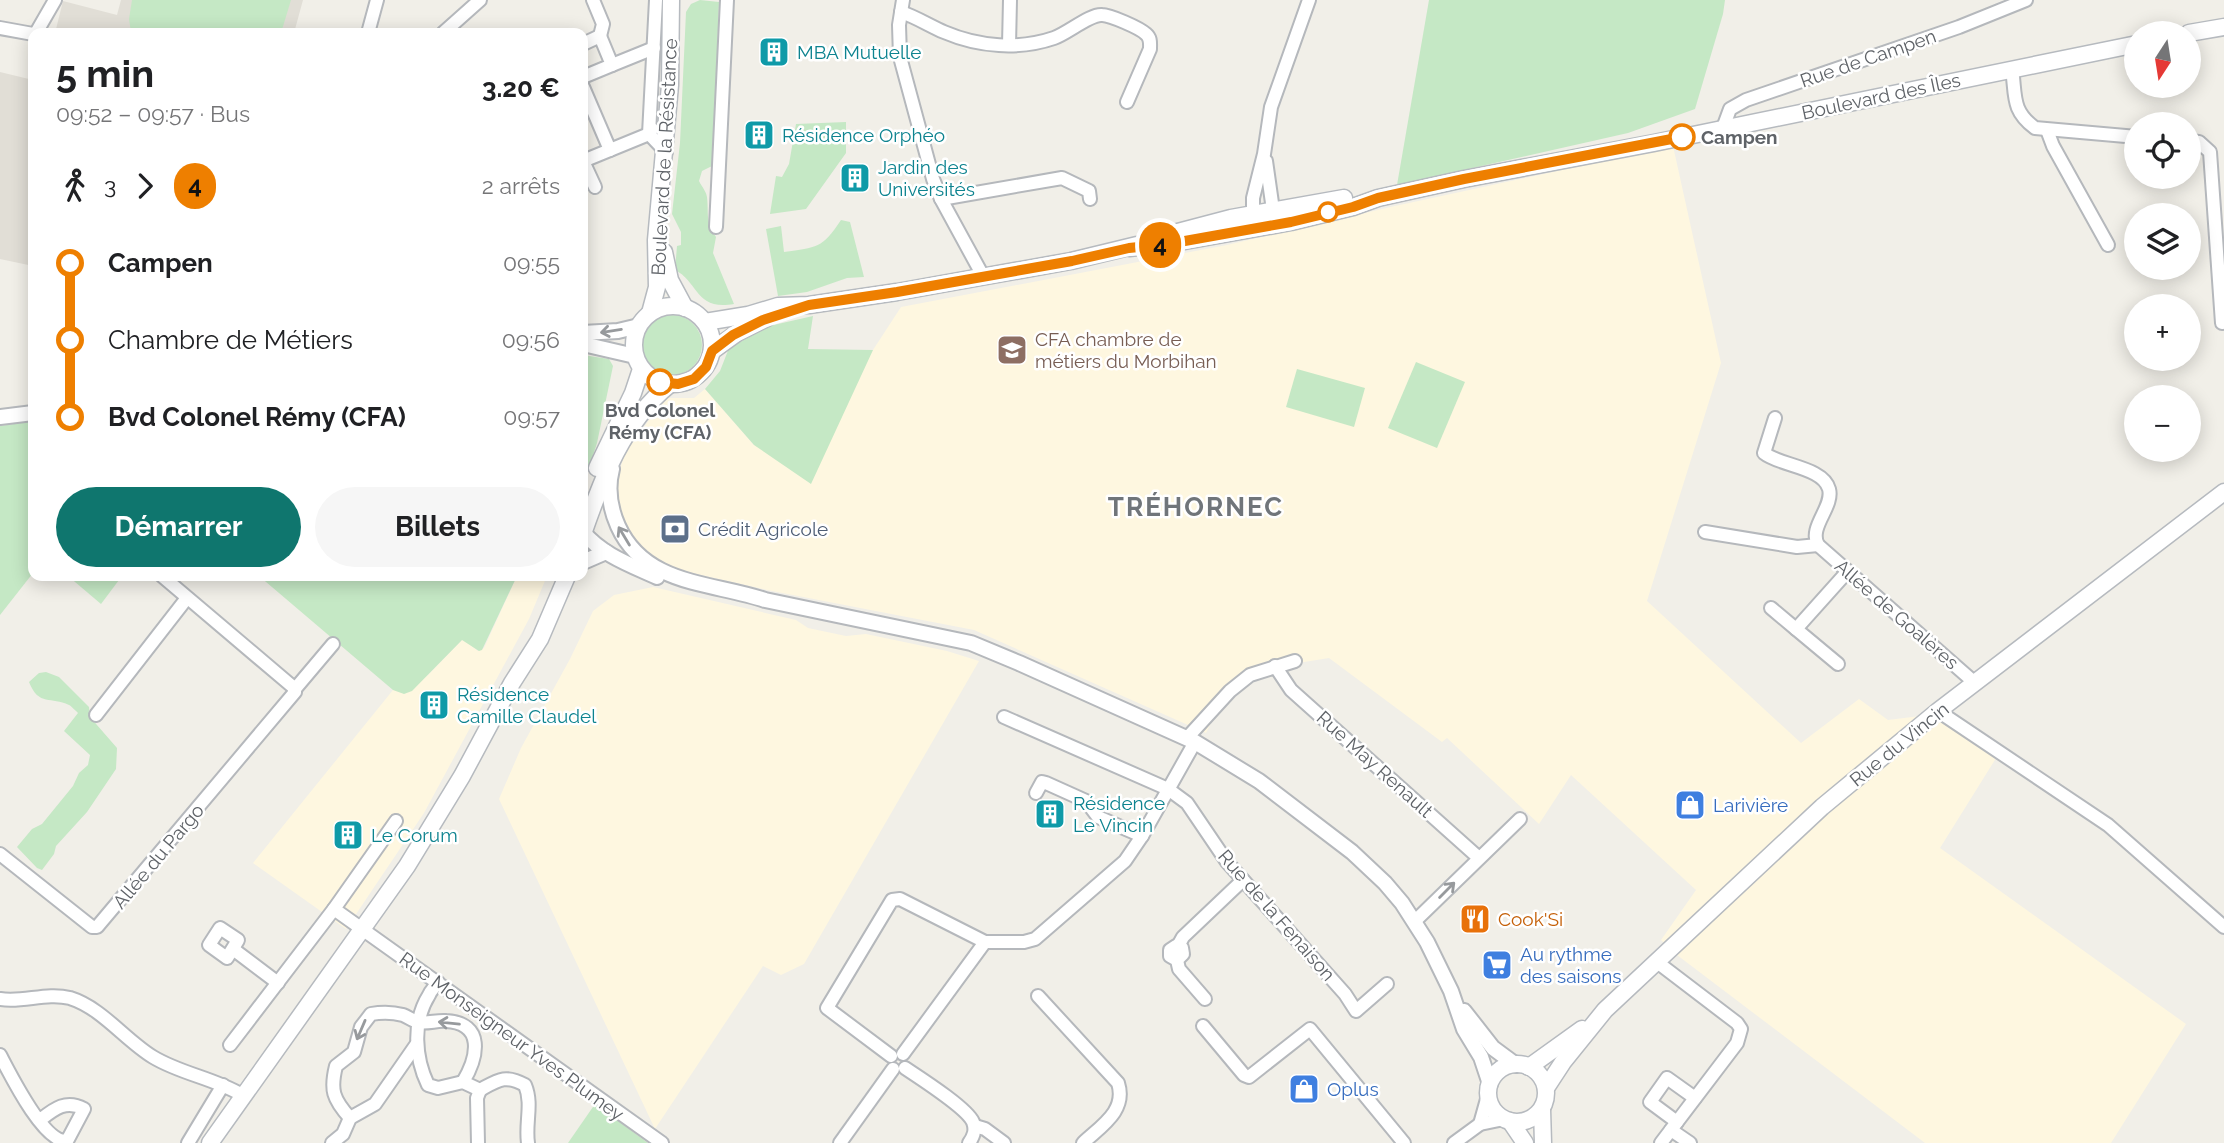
<!DOCTYPE html>
<html lang="fr">
<head>
<meta charset="utf-8">
<style>
  body { margin:0; font-family:Raleway,sans-serif; background:#f6f6f6; color:#202124; height:100vh; display:flex; flex-direction:column; font-size:26px; white-space:nowrap }
  * { box-sizing:border-box; margin:0 }
  p { font-size:23px; color:#757577 }
  .icon { flex:none; width:38px; height:38px; fill:none; stroke:currentColor; stroke-width:2; stroke-linecap:round; stroke-linejoin:round }
  .map { position:relative; flex:1; overflow:hidden }
  .drawer { position:absolute; left:28px; top:28px; width:560px; height:553px; display:flex; flex-direction:column; background:#fff; border-radius:14px; box-shadow:0 4px 18px #0003 }
  .drawer>* { flex:none }
  .badge { padding:0 14px; border-radius:23px; font-size:24px; line-height:46px }
  .needle { width:46px; rotate:192deg }
  .tools { position:absolute; left:2124px; top:21px; display:grid; gap:14px }
  .tools a { display:grid; place-items:center; width:77px; height:77px; border-radius:50%; background:#fff; box-shadow:0 4px 18px #0003; font-size:35px }
  .map>.badge { position:absolute; translate:-50% -50%; box-shadow:0 0 0 4px #fff }
  .legs { display:flex; align-items:center; gap:10px; height:77px; padding:0 28px; font-size:23px }
  .legs p { margin-inline-start:auto }
  .overview { display:flex; align-items:center; justify-content:space-between; height:119px; padding:0 28px }
  h1 { font-size:38px; font-weight:700; line-height:52px }
  .action { display:flex; gap:14px; margin-top:auto; padding:14px 28px }
  .action a { flex:1; height:80px; border-radius:42px; background:#0f766e; color:#fff; font-size:28px; font-weight:700; line-height:80px; text-align:center }
  .action a+a { background:#f6f6f6; color:#202124 }
  ul { padding:0 28px; list-style:none }
  li { display:flex; align-items:center; gap:24px; height:77px; font-size:26px }
  li i { display:grid; place-items:center; width:10px; height:100%; margin:0 9px; background:currentColor }
  li i::after { content:''; width:18px; height:18px; margin:-9px; border:5px solid; border-radius:50%; background:#fff }
  li p { margin-inline-start:auto }
  li:first-child i { background:linear-gradient(#0000 50%,currentColor 0) }
  li:last-child i { background:linear-gradient(currentColor 50%,#0000 0) }
  .map>svg:first-child { display:block }
  .commercial { fill:#fef7e0 }
  .education { fill:#e1ded6 }
  .green { fill:#c5e8c5 }
  .lines { fill:none; stroke-linecap:round; stroke-linejoin:round }
  .minor-casing { stroke:#b5b8bc; stroke-width:16 }
  .tertiary-casing { stroke:#b5b8bc; stroke-width:18 }
  .secondary-casing { stroke:#b6babf; stroke-width:19 }
  .minor { stroke:#fff; stroke-width:12 }
  .tertiary { stroke:#fff; stroke-width:14 }
  .secondary { stroke:#fff; stroke-width:16 }
  .oneway { stroke:#979a9d }
  .line-1-casing { stroke:#fff; stroke-width:16 }
  .line-1 { stroke:#ee7f00; stroke-width:10 }
  .stop-1-dot { fill:#fff; stroke:#ee7f00; stroke-width:3.5 }
  .labels { text-anchor:middle; dominant-baseline:central; stroke-width:5; stroke-linejoin:round; paint-order:stroke }
  .culture-label { font-size:19px; fill:#0d838f; stroke:#fff; text-anchor:start }
  .street-label { font-size:19px; fill:#5f6368; stroke:#fff }
  .stop-label { font-size:19px; font-weight:bold; fill:#5f6368; stroke:#fff; text-anchor:start }
  .education-label { font-size:19px; fill:#785e54; stroke:#fff; text-anchor:start }
  .service-label { font-size:19px; fill:#4e5e75; stroke:#fff; text-anchor:start }
  .shop-label { font-size:19px; fill:#366cbe; stroke:#fff; text-anchor:start }
  .food-label { font-size:19px; fill:#c56008; stroke:#fff; text-anchor:start }
  .district-label { font-size:26px; font-weight:bold; letter-spacing:2px; fill:#70757a; stroke:#fff }
</style>
</head>
<body>
<div class="map">
<svg width="2224" height="1143" viewBox="0 0 2224 1143">
  <rect width="100%" height="100%" fill="#f1efe8"/>
  <g class="commercial">
    <polygon points="1673,146 1721,363 1647,601 1801,743 1859,699 1888,720 1936,714 1998,755 1940,848 2186,1024 2111,1143 1925,1143 1677,955 1661,940 1696,890 1571,775 1539,824 1447,738 1442,742 1329,658 1298,663 1264,673 1237,694 1214,717 1206,733 974,630 767,590 666,567 639,548 617,516 616,482 625,453 665,398 694,398 705,389 754,445 873,350 901,307 1227,245 1395,206"/>
    <polygon points="517,576 547,576 529,619 424,813 346,929 253,863 393,690 409,689 428,675 463,639 478,651 484,648"/>
    <polygon points="653,587 796,620 808,628 846,636 866,634 947,651 979,661 804,964 781,975 763,966 655,1129 499,799 521,748 570,659 593,611 614,595"/>
  </g>
  <g class="education">
    <polygon points="121,0 303,0 294,33 55,33 63,1 117,15"/>
    <polygon points="0,72 33,80 33,266 0,259"/>
  </g>
  <g class="green">
    <polygon points="132,0 291,0 281,33 134,33 131,32 129,19"/>
    <path d="M700,0L719,2L713,162L712,166L702,171L699,181C702,187 706,191 707,197C709,215 705,220 716,237L713,253L734,304C695,311 699,282 675,270L677,246L681,245V232L672,214L680,143L686,12L691,4Z"/>
    <polygon points="1429,0 1725,0 1723,14 1695,109 1628,133 1397,185"/>
    <polygon points="846,122 846,153 806,209 770,214 776,176 782,177 789,164 796,124"/>
    <path d="M841,220L850,222L864,277L847,278L807,292L778,296L766,229L781,226L784,252C817,247 822,249 841,220Z"/>
    <circle cx="672" cy="345" r="30"/>
    <polygon points="813,316 808,349 873,350 811,484 754,445 705,389 720,371 729,348 769,326"/>
    <polygon points="583,355 609,359 613,366 597,443 583,487"/>
    <polygon points="1416,362 1465,382 1437,448 1388,428"/>
    <polygon points="1297,369 1365,388 1354,427 1286,407"/>
    <polygon points="33,421 33,573 0,615 0,426"/>
    <polygon points="68,576 122,576 101,604"/>
    <polygon points="259,576 517,576 482,650 479,651 462,640 412,691 404,694 393,690"/>
    <path d="M46,672L59,677L89,707L90,717L117,748L116,769L87,812L56,846L54,854L42,870L37,868L17,847L32,829L42,824L73,786L79,773L88,765L90,755L64,731L78,713C77,712 70,705 69,705C51,696 39,707 29,682L39,673Z"/>
    <polygon points="595,1104 648,1143 568,1143"/>
  </g>
  <g class="lines">
    <g class="minor-casing">
      <g id="minor">
        <polyline points="593,0 603,24 600,36"/>
        <polyline points="656,0 649,134 666,152"/>
        <polyline points="903,0 899,25 900,57 933,179 941,199 983,276"/>
        <path d="M901,12C916,17 930,26 944,32C979,47 1019,50 1054,38C1068,33 1090,14 1102,15C1110,15 1140,28 1146,34C1151,38 1150,43 1150,49L1127,102"/>
        <polyline points="0,28 33,34"/>
        <polyline points="36,33 55,0"/>
        <polyline points="368,33 377,0"/>
        <polyline points="443,33 480,0"/>
        <polyline points="583,44 600,36 612,65 583,77"/>
        <polyline points="1009,45 1010,0"/>
        <polyline points="612,65 654,48"/>
        <path d="M2012,69C2016,96 2011,110 2035,128L2137,137"/>
        <polyline points="583,87 610,150"/>
        <polyline points="1723,128 1730,109 1746,100 1959,27 2026,0"/>
        <polyline points="2047,130 2053,146 2108,245"/>
        <polyline points="2189,141 2199,142 2210,152 2222,323"/>
        <polyline points="583,161 649,134 652,129"/>
        <polyline points="583,161 595,187"/>
        <polyline points="1266,161 1273,210 1271,219"/>
        <polyline points="941,199 1062,178 1089,191 1090,199"/>
        <polyline points="1253,222 1253,198 1264,154 1271,107 1309,0"/>
        <polyline points="716,227 727,0"/>
        <path d="M1775,418L1764,453C1780,466 1823,467 1829,489C1834,507 1808,527 1818,545L1975,683"/>
        <polyline points="1705,532 1797,547 1818,545"/>
        <polyline points="1771,608 1796,629"/>
        <polyline points="1838,664 1796,629 1848,571"/>
        <polyline points="1275,666 1291,690 1479,858"/>
        <polyline points="295,689 333,644"/>
        <polyline points="1938,711 2108,825 2224,927"/>
        <polyline points="96,715 187,598"/>
        <polyline points="1004,717 1168,789 1187,803 1227,862 1345,994 1356,1011 1387,984"/>
        <polyline points="1187,738 1230,691 1250,675 1295,661"/>
        <polyline points="1036,793 1042,782 1046,783 1086,801 1098,817 1142,836"/>
        <polyline points="396,821 334,909 662,1143"/>
        <polyline points="0,854 92,927 97,927 295,692 293,687 162,576"/>
        <polyline points="1415,921 1520,819"/>
        <polygon points="220,928 238,940 227,958 209,945"/>
        <polyline points="1178,946 1183,937 1243,880"/>
        <polyline points="233,949 278,983"/>
        <polyline points="1177,960 1183,954 1182,948 1176,946 1170,950 1170,956 1177,960 1179,969 1205,999"/>
        <polyline points="1657,962 1737,1023 1741,1029 1737,1043 1661,1143"/>
        <path d="M438,982C435,987 431,990 429,995C412,1022 415,1058 428,1085L438,1088L463,1082L480,1090L477,1098L478,1143"/>
        <path d="M1038,996L1118,1083C1127,1111 1101,1126 1083,1143"/>
        <path d="M0,999C23,1003 46,992 70,998C102,1008 125,1040 153,1057C181,1074 214,1078 242,1095"/>
        <polyline points="1203,1026 1244,1075 1249,1077 1310,1029 1404,1143"/>
        <polyline points="230,1045 334,909"/>
        <polyline points="903,1054 985,942"/>
        <path d="M0,1055C10,1074 44,1143 67,1141L84,1109C66,1099 54,1109 40,1120"/>
        <polyline points="891,1056 827,1008 892,900 900,899 985,942 1024,942 1035,939 1125,861 1142,836 1195,742"/>
        <path d="M905,1068C920,1078 967,1108 973,1122C976,1130 974,1136 969,1143"/>
        <path d="M480,1090C498,1080 505,1074 525,1085C533,1104 525,1123 528,1143"/>
        <path d="M350,1118C333,1099 330,1090 336,1066L354,1052L361,1027L371,1014C382,1012 392,1012 403,1015C408,1017 413,1021 418,1022C427,1024 437,1020 446,1021C485,1023 478,1057 463,1082"/>
        <polyline points="1677,1122 1650,1102 1667,1078 1695,1098"/>
        <polyline points="1480,1124 1489,1092"/>
        <polyline points="975,1126 985,1129 1004,1143"/>
        <polyline points="1671,1130 1690,1143"/>
        <polyline points="188,1143 223,1085"/>
        <polyline points="332,1143 343,1134 350,1118 375,1104 416,1045"/>
        <polyline points="840,1143 893,1069"/>
        <polyline points="1454,1143 1480,1124 1504,1119"/>
      </g>
    </g>
    <g class="tertiary-casing">
      <g id="tertiary">
        <polyline points="583,333 618,331 639,326"/>
        <polyline points="583,344 635,356"/>
        <polyline points="0,417 33,413"/>
        <path d="M612,469C607,488 610,508 618,526C645,586 712,582 765,600L971,643L1019,663L1195,742L1259,781L1352,852L1385,883L1402,903L1427,942L1451,991L1464,1029L1481,1057L1490,1084"/>
        <path d="M583,532C602,555 631,565 657,577"/>
        <polyline points="583,562 606,552"/>
        <polyline points="1464,1011 1493,1048 1516,1065"/>
      </g>
    </g>
    <g class="secondary-casing">
      <g id="secondary">
        <polyline points="2189,33 2224,27"/>
        <polyline points="1174,233 1231,218 1344,198"/>
        <polyline points="1129,248 1168,244 1291,222 1353,207 1378,198 1464,179 1654,143 2137,44"/>
        <polyline points="664,252 670,280 685,308"/>
        <circle cx="673" cy="345" r="39"/>
        <polyline points="650,313 657,287 656,240 670,85 671,0"/>
        <polyline points="705,322 748,315 778,306 809,305 897,292 1071,261 1137,245"/>
        <polyline points="712,351 737,333 767,318"/>
        <polyline points="597,468 633,393 641,369"/>
        <path d="M583,534C602,479 623,422 670,384"/>
        <circle cx="1517" cy="1093" r="29"/>
        <polyline points="1529,1067 1582,1029"/>
        <polyline points="1546,1088 1563,1062 1605,1010 1822,807 1938,711 2224,492"/>
        <polyline points="1542,1109 1543,1143"/>
        <polyline points="1510,1121 1525,1143"/>
        <polyline points="210,1143 407,866 462,776 512,683 540,639 567,576"/>
      </g>
    </g>
    <use href="#minor" class="minor"/>
    <use href="#tertiary" class="tertiary"/>
    <use href="#secondary" class="secondary"/>
  </g>
  <defs><path id="oneway-shaft" d="M-6 0H5M1.5-3L5.5 0L1.5 3" fill="none" stroke-width="1.6" stroke-linecap="round" stroke-linejoin="round" transform="scale(1.75)"/></defs>
  <g class="oneway">
    <use href="#oneway-shaft" transform="translate(611 331) rotate(171)"/>
    <use href="#oneway-shaft" transform="translate(624 536) rotate(-121)"/>
    <use href="#oneway-shaft" transform="translate(1447 890) rotate(-45)"/>
    <use href="#oneway-shaft" transform="translate(449 1023) rotate(-174)"/>
    <use href="#oneway-shaft" transform="translate(361 1030) rotate(113)"/>
  </g>
  <g class="lines">
    <g class="line-1-casing">
      <polyline id="line-1" points="660,382 678,384 694,379 706,367 712,351 733,335 763,320 809,305 897,292 1072,261 1129,248 1168,244 1291,222 1353,207 1378,198 1464,179 1682,137"/>
    </g>
    <use href="#line-1" class="line-1"/>
  </g>
  <defs>
    <g id="building-square" transform="scale(1.575)"><rect x="-9" y="-9" width="18" height="18" rx="4" fill="#0f9aa8" stroke="#fff"/><path d="M-4-6H4V6H1V3H-1V6H-4ZM-2.5-4.3h1.7v1.8h-1.7ZM.8-4.3h1.7v1.8H.8ZM-2.5-1h1.7V.8h-1.7ZM.8-1h1.7V.8H.8Z" fill="#fff"/></g>
    <g id="university-square" transform="scale(1.575)"><rect x="-9" y="-9" width="18" height="18" rx="4" fill="#8d6e63" stroke="#fff"/><path d="M0-5L7-2L0 1L-7-2ZM-4 1L0 2.5L4 1V4Q0 6-4 4Z" fill="#fff"/></g>
    <g id="bank-square" transform="scale(1.575)"><rect x="-9" y="-9" width="18" height="18" rx="4" fill="#5c6f8a" stroke="#fff"/><path d="M-6-4H6V4H-6ZM0-2.3a2.3 2.3 0 1 0 0 4.6a2.3 2.3 0 1 0 0-4.6Z" fill="#fff"/></g>
    <g id="shop-square" transform="scale(1.575)"><rect x="-9" y="-9" width="18" height="18" rx="4" fill="#3f7fe0" stroke="#fff"/><path d="M-5-2.5h2.3a2.7 3.5 0 0 1 5.4 0H5L5.5 6h-11ZM-1.5-2.5h3a1.5 2.3 0 0 0-3 0Z" fill="#fff"/></g>
    <g id="restaurant-square" transform="scale(1.575)"><rect x="-9" y="-9" width="18" height="18" rx="4" fill="#e8710a" stroke="#fff"/><path d="M-5-6h1v4h1v-4h1v4h1v-4h1v5L-1.5 .5V6h-2V.5L-5-1ZM5-6V6H3V1.5H1.5Q1.5-4 5-6Z" fill="#fff"/></g>
    <g id="supermarket-square" transform="scale(1.575)"><rect x="-9" y="-9" width="18" height="18" rx="4" fill="#3f7fe0" stroke="#fff"/><path d="M-6-5.5h2.5l.6 2H6L4.5 2H-2.5L-4.4-4H-6ZM-1.5 3.2a1.3 1.3 0 1 0 .1 0ZM3 3.2a1.3 1.3 0 1 0 .1 0Z" fill="#fff"/></g>
  </defs>
  <g fill-rule="evenodd">
    <use href="#building-square" x="774" y="52"/>
    <use href="#building-square" x="759" y="135"/>
    <use href="#building-square" x="855" y="178"/>
    <use href="#university-square" x="1012" y="350"/>
    <use href="#bank-square" x="675" y="529"/>
    <use href="#building-square" x="434" y="705"/>
    <use href="#shop-square" x="1690" y="805"/>
    <use href="#building-square" x="1050" y="814"/>
    <use href="#building-square" x="348" y="835"/>
    <use href="#restaurant-square" x="1475" y="919"/>
    <use href="#supermarket-square" x="1497" y="965"/>
    <use href="#shop-square" x="1304" y="1089"/>
  </g>
  <g class="stop-1-dot">
    <circle cx="1682" cy="137" r="12"/>
    <circle cx="1328" cy="212" r="9"/>
    <circle cx="660" cy="382" r="12"/>
  </g>
  <g class="labels">
    <g class="culture-label">
      <text x="797" y="52">MBA Mutuelle</text>
      <text x="782" y="135">Résidence Orphéo</text>
      <text x="878" y="167">Jardin des<tspan x="878" dy="22">Universités</tspan></text>
      <text x="457" y="694">Résidence<tspan x="457" dy="22">Camille Claudel</tspan></text>
      <text x="1073" y="803">Résidence<tspan x="1073" dy="22">Le Vincin</tspan></text>
      <text x="371" y="835">Le Corum</text>
    </g>
    <g class="street-label">
      <text transform="translate(1868 58) rotate(-19)">Rue de Campen</text>
      <text transform="translate(1881 96) rotate(-12)">Boulevard des Îles</text>
      <text transform="translate(664 157) rotate(-87)">Boulevard de la Résistance</text>
      <text transform="translate(1897 614) rotate(41)">Allée de Goalères</text>
      <text transform="translate(1899 744) rotate(-39)">Rue du Vincin</text>
      <text transform="translate(1375 764) rotate(42)">Rue May Renault</text>
      <text transform="translate(158 856) rotate(-50)">Allée du Pargo</text>
      <text transform="translate(1277 915) rotate(49)">Rue de la Fenaison</text>
      <text transform="translate(512 1036) rotate(36)">Rue Monseigneur Yves Plumey</text>
    </g>
    <g class="stop-label">
      <text x="1701" y="137">Campen</text>
      <text x="660" y="410" text-anchor="middle">Bvd Colonel<tspan x="660" dy="22">Rémy (CFA)</tspan></text>
    </g>
    <g class="education-label">
      <text x="1035" y="339">CFA chambre de<tspan x="1035" dy="22">métiers du Morbihan</tspan></text>
    </g>
    <g class="service-label">
      <text x="698" y="529">Crédit Agricole</text>
    </g>
    <g class="shop-label">
      <text x="1713" y="805">Larivière</text>
      <text x="1520" y="954">Au rythme<tspan x="1520" dy="22">des saisons</tspan></text>
      <text x="1327" y="1089">Oplus</text>
    </g>
    <g class="food-label">
      <text x="1498" y="919">Cook'Si</text>
    </g>
    <g class="district-label">
      <text x="1196" y="507">TRÉHORNEC</text>
    </g>
  </g>
</svg>
<div class="tools">
<a><svg class="needle" viewBox="-14 -14 28 28"><path d="M0-13l5 13h-10z" fill="#e53935"/><path d="M0 13l5-13h-10z" fill="#757577"/></svg></a>
<a><svg class="icon" aria-label="locate" viewBox="0 0 24 24"><circle cx="12" cy="12" r="6"/><path d="M12 2v4M12 18v4M2 12h4M18 12h4"/></svg></a>
<a><svg class="icon" aria-label="layers" viewBox="0 0 24 24"><path d="M12 4l9 5-9 5-9-5zM3 14l9 5 9-5"/></svg></a>
<a>+</a>
<a>−</a>
</div>
<b class="badge" style="left:1160px;top:245px;background:#ee7f00;color:#111">4</b>
<section class="drawer">
<div class="overview"><div><h1>5 min</h1><p>09:52 – 09:57 · Bus</p></div><b>3.20 €</b></div>
<div class="legs"><svg class="icon" aria-label="walk" viewBox="0 0 24 24"><circle cx="13" cy="4" r="2"/><path d="M13 8l-2 6 4 7M11 14l-3 7M7 12l3-4h3l4 4"/></svg>3<svg class="icon" aria-label="forward" viewBox="0 0 24 24"><path d="M9 5l7 7-7 7"/></svg><b class="badge" style="background:#ee7f00;color:#111">4</b><p>2 arrêts</p></div>
<ul>
<li><i style="color:#ee7f00"></i><b>Campen</b><p>09:55</p></li>
<li><i style="color:#ee7f00"></i><span>Chambre de Métiers</span><p>09:56</p></li>
<li><i style="color:#ee7f00"></i><b>Bvd Colonel Rémy (CFA)</b><p>09:57</p></li>
</ul>
<div class="action"><a>Démarrer</a><a>Billets</a></div>
</section>
</div>
</body>
</html>
